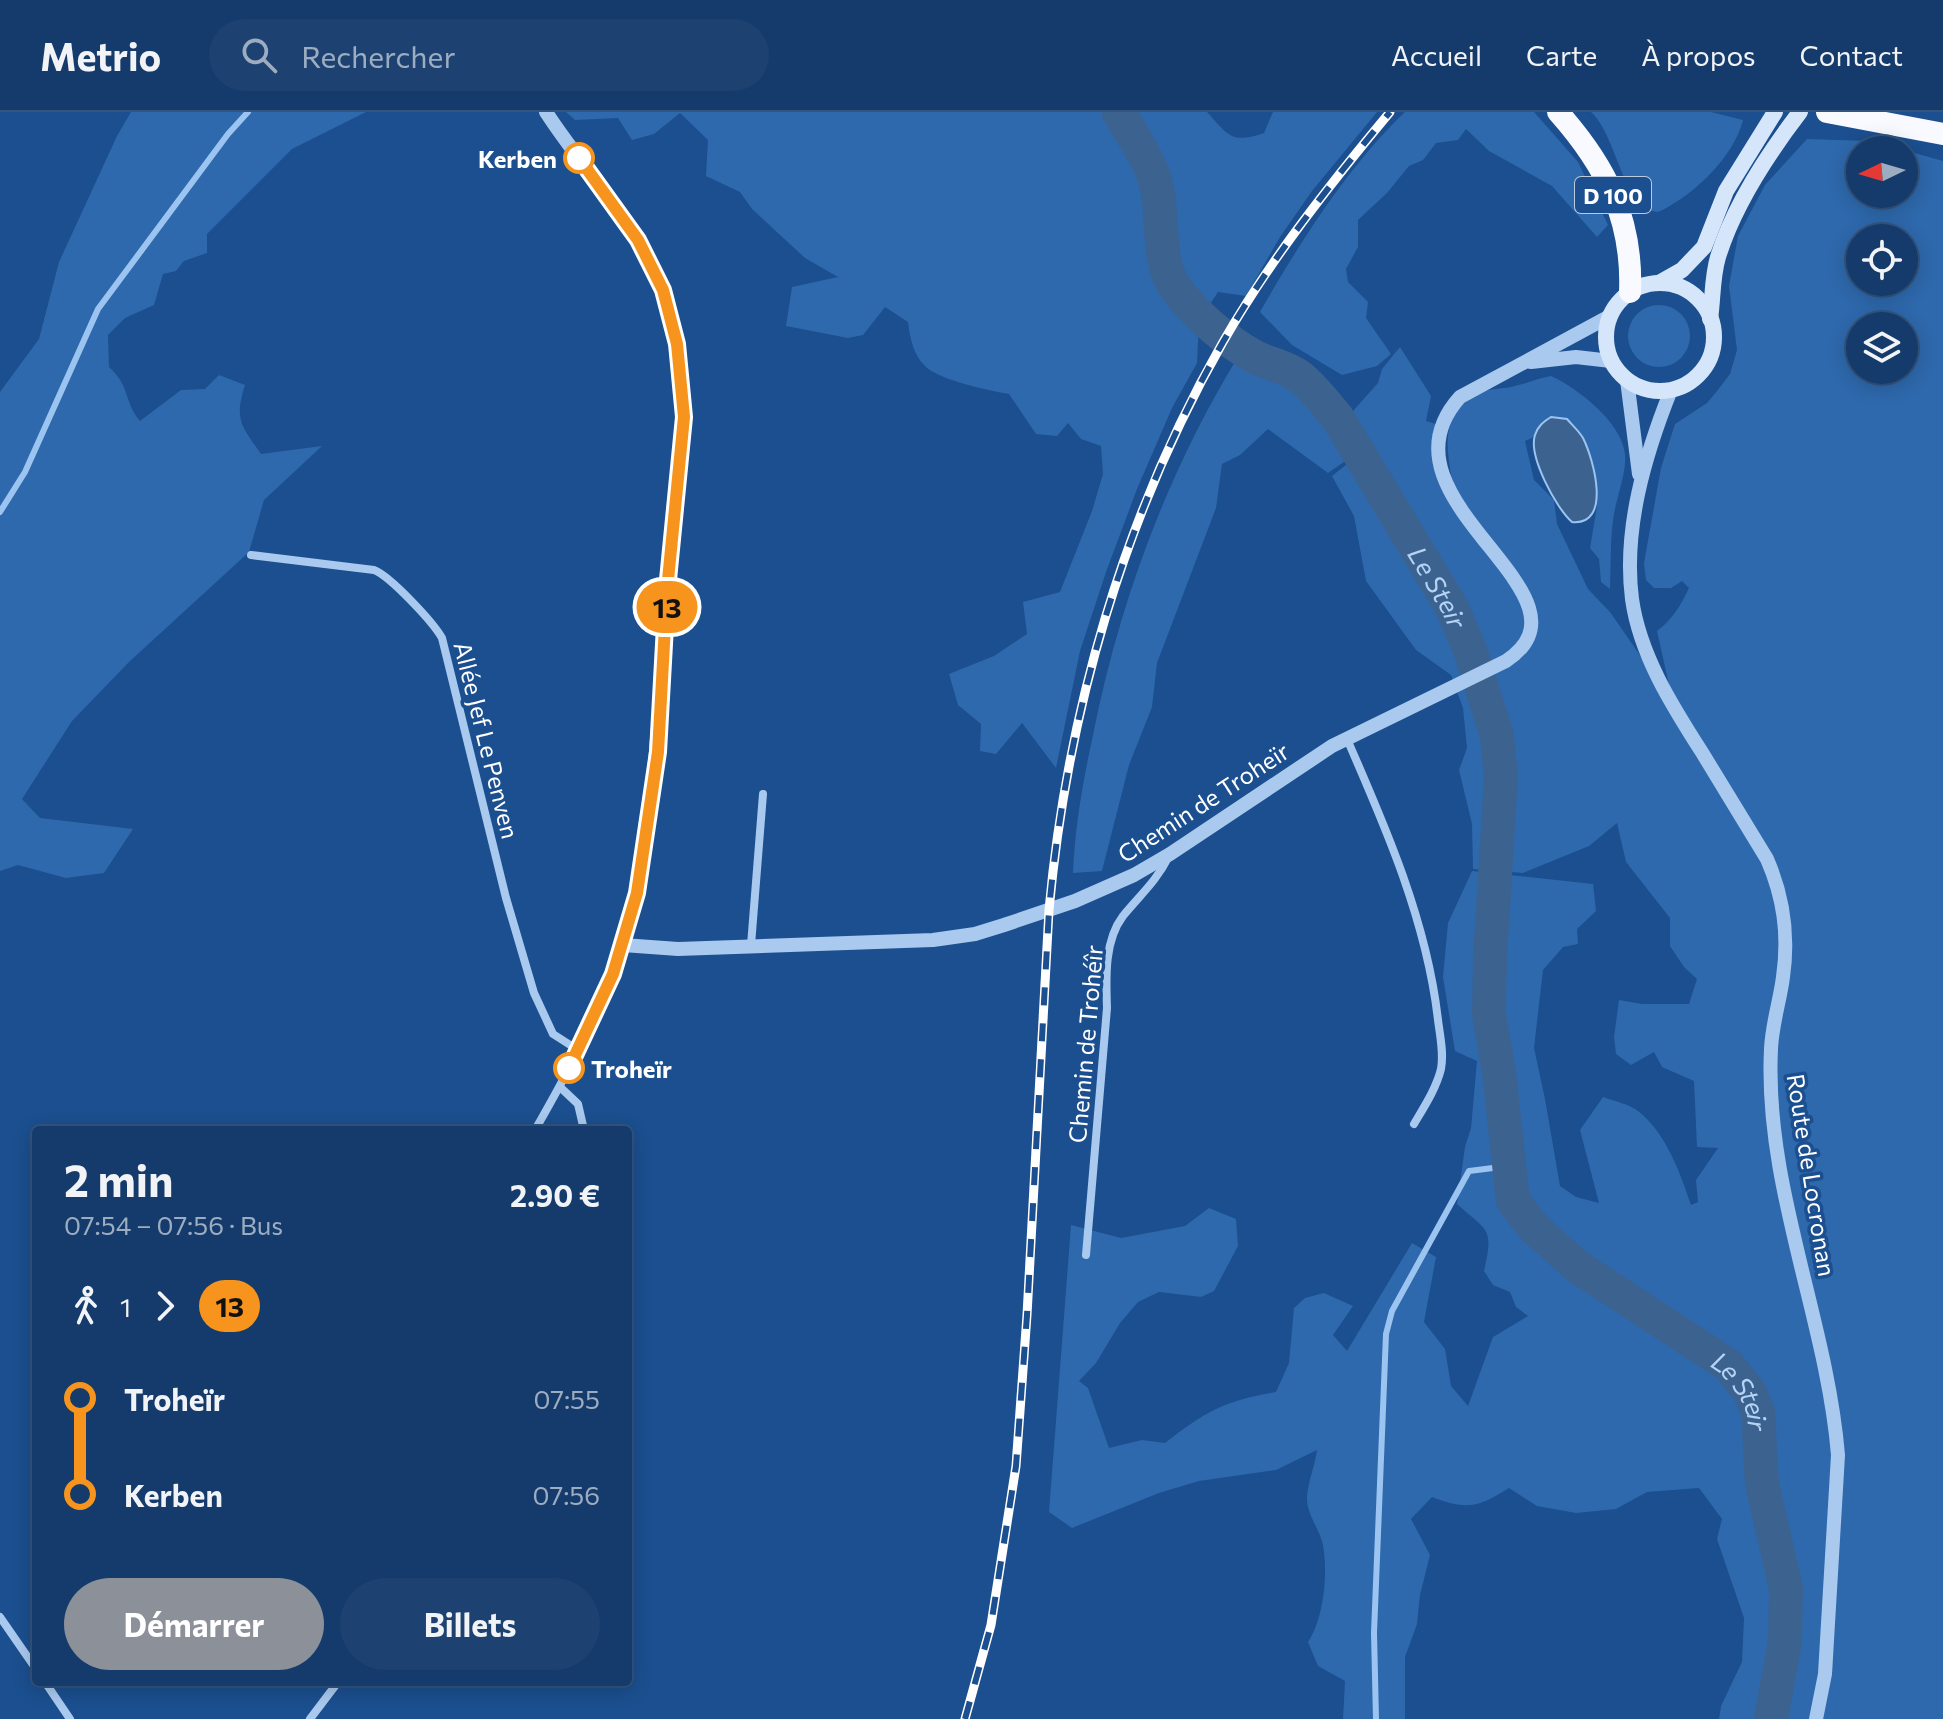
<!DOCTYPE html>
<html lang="fr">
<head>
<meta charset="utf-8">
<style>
  body { margin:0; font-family:Commissioner,sans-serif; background:#1d4271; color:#f1f3f6; height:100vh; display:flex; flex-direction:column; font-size:30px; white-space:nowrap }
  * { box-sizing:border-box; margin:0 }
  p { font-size:26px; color:#9dadc1 }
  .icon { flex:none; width:44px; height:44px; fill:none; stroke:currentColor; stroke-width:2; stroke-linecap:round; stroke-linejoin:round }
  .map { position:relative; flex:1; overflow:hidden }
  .details { position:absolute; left:32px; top:1014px; width:600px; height:560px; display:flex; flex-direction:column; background:#143b6b; border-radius:8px; box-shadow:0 4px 20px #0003,0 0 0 2px #33557e }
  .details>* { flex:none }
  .badge { padding:0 16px; border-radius:26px; font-size:28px; line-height:52px }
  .needle { width:52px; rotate:265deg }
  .buttons { position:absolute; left:1846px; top:24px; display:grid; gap:16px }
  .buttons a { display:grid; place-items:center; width:72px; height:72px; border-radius:50%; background:#143b6b; box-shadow:0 4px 20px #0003,0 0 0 2px #33557e; font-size:40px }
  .map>.badge { position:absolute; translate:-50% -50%; box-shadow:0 0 0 4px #fff }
  .legs { display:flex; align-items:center; gap:12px; height:88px; padding:0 32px; font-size:26px }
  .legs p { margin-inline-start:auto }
  .overview { display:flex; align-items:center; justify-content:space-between; height:136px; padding:0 32px }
  h1 { font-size:44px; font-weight:700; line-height:60px }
  .cta { display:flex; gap:16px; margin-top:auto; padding:16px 32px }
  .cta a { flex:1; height:92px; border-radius:48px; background:#8c9099; color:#fff; font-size:32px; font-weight:700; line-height:92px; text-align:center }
  .cta a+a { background:#1d4271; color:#f1f3f6 }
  ul { padding:0 32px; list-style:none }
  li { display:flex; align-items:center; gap:28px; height:96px; font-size:30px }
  li i { display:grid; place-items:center; width:12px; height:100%; margin:0 10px; background:currentColor }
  li i::after { content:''; width:20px; height:20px; margin:-10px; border:6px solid; border-radius:50%; background:#143b6b }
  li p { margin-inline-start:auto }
  li:first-child i { background:linear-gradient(#0000 50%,currentColor 0) }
  li:last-child i { background:linear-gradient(currentColor 50%,#0000 0) }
  header { display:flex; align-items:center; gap:48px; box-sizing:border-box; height:112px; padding:0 40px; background:#143b6b; border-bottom:2px solid #33557e }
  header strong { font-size:38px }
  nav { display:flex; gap:44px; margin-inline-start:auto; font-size:28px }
  .search { width:560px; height:72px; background:#1d4271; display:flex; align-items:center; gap:20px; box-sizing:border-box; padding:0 28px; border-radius:44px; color:#9dadc1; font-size:30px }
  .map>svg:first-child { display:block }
  .green { fill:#2e69ad; fill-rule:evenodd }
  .water { fill:#3c6290; stroke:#9cc4f0; stroke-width:2 }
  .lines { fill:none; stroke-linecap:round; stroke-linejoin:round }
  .stream { stroke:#9cc4f0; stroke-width:6 }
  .river { stroke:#3c6290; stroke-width:34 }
  .minor { stroke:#a9c9ee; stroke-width:8 }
  .tertiary { stroke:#a9c9ee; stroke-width:14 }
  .secondary { stroke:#d6e6fa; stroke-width:16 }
  .trunk { stroke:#f8faff; stroke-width:22 }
  .rail-casing { stroke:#fff; stroke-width:9 }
  .rail { stroke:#1b4f8f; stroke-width:6; stroke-dasharray:18; stroke-linecap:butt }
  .line-1-casing { stroke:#fff; stroke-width:18 }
  .line-1 { stroke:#f7941d; stroke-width:12 }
  .stop-1-dot { fill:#fff; stroke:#f7941d; stroke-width:4 }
  .labels { text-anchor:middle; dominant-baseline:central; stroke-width:7; stroke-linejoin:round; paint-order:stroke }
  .shield { fill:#1b4f8f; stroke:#bbcadd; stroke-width:2 }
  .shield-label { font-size:22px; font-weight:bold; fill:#fff }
  .stop-label { font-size:24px; font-weight:bold; fill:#fff; stroke:#1b4f8f; text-anchor:end }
  .street-label { font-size:24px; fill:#fff; stroke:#1b4f8f }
  .water-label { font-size:26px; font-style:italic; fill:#b5d3f5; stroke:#1b4f8f }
</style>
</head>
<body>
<header>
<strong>Metrio</strong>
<div class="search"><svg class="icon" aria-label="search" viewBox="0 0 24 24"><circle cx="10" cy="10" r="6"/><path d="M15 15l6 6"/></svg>Rechercher</div>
<nav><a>Accueil</a><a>Carte</a><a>À propos</a><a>Contact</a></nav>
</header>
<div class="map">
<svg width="1943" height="1607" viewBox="0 0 1943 1607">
  <rect width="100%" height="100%" fill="#1b4f8f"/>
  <g class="green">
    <path d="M131,0H366L292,37L207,122V141L184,149L176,159L163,162L154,193L125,206L108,223L109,255C131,275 123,288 140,309L181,278L205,277L219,263L245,273C234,308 241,313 261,342L322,334L264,388L249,440L129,550L72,609L22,687L40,706L133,717L104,761L66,766L18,753L0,759V280L39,227L59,150L117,24Z"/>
    <path d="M566,0H1207C1229,24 1231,32 1264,21L1273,0H1377L1312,79L1280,125L1246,184L1218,180L1199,209L1197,251L1172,296L1137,377L1106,460L1080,539L1056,656L1022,611L996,642L980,639L981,612L958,593L949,562L994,544L1027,522L1023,490L1060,480L1092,399L1103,362L1101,334L1081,327L1068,311L1057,324L1036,322L1009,282C990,279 940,268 926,255C913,243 910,226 908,210L885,195L863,223L848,226L786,214L792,175L838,165L805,146L752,97L740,80L706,64L708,28L680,1L654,22L632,28L618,6L575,8Z"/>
    <path d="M1405,0H1534L1578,50L1608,113L1597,125L1552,74L1489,39L1466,17L1458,28L1436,31L1423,48L1409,54L1387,81L1358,108V135L1346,157L1348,170L1368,190L1366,206L1391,242L1377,254L1342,263L1292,233L1260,200C1298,133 1349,53 1405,0Z"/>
    <path d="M1591,0H1711L1743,8C1734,45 1692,85 1658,100C1622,96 1617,23 1591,0Z"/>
    <path d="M1807,27L1871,29L1903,38H1860V82H1904V38L1943,49V1607H1719L1721,1594L1742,1550L1744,1506L1717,1427L1722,1407L1699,1376L1647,1380L1616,1397L1576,1401L1537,1394L1509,1376C1478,1396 1466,1398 1432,1385L1411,1407L1430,1443L1420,1483L1417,1512L1405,1545V1607H1343L1345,1569L1318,1554L1308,1530C1324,1507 1329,1457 1322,1429C1318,1416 1307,1401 1307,1387C1307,1372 1315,1354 1317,1338L1276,1358L1199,1369L1159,1381L1072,1416L1049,1400L1071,1113L1121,1126L1185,1114L1209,1096L1236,1107L1238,1134L1214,1179L1201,1185L1159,1180L1138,1190L1120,1211L1096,1251L1079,1269L1088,1276L1109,1336L1142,1328L1165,1331C1204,1300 1226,1288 1276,1280L1289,1251L1294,1196L1305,1186L1324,1181L1353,1194L1333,1223L1347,1239L1412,1131L1436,1145L1424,1210L1445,1237L1451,1274L1468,1294L1493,1225L1528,1204L1516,1195L1510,1180L1493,1173L1484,1159C1494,1115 1488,1120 1457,1092L1465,1035L1471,1016L1477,949L1455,939L1443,865L1448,811L1472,759L1593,772L1596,799L1577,817L1578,832L1563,835L1543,858L1534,936L1545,987L1560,1074L1576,1085L1599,1091L1580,1018L1603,985C1614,989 1629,992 1638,999C1666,1021 1680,1060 1691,1093L1698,1090L1696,1068L1718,1036L1697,1035L1694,969L1662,955L1654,940L1631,953L1616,942L1614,925L1619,888L1642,892H1689L1697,867L1684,855L1670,834V806L1626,750L1617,711L1589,734L1523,761L1473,757L1472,712L1459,658L1467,636L1463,596L1451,563L1416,538L1366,469L1354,404L1332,364L1351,349L1366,330L1353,299L1378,271L1382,257L1400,235L1431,284L1426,309L1436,312L1437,350L1452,368C1445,330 1441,295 1485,279C1494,276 1505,277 1515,274C1528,271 1539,266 1551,264C1578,276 1622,311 1625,342C1627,361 1615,389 1613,409C1610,431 1611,454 1610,477L1601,470L1599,447L1590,436L1597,394L1593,363L1541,311L1534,325L1525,329L1534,368L1554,388L1557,412L1588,477L1610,500L1644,549L1647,559L1662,577H1670L1657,519C1672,508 1681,493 1689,476L1682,469L1671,476H1654L1646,468L1644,451L1661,356L1675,312L1707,291L1717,279L1730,262L1737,238L1729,174L1738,124L1765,73ZM1860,126H1904V170H1860ZM1860,214H1904V258H1860Z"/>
    <circle cx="1659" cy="224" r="31"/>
    <path d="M1241,240L1292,276L1354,343L1328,361L1268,317L1240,343L1222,352L1216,396L1157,551L1152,595L1129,653L1102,759L1073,761C1075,714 1083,669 1093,623C1120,488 1168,358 1241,240Z"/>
  </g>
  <path class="water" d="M1551,305L1567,307C1572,313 1579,319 1583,326C1594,348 1612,414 1572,410C1556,396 1528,344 1535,323C1538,314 1543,310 1551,305Z"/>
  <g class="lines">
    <g class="stream">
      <polyline points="0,400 25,360 98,197 228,22 248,0"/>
      <polyline points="1376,1607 1374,1521 1386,1222 1392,1199 1469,1059 1509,1054"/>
    </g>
    <path class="river" id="s1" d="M1119,0C1130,21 1147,43 1154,65C1165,97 1156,145 1173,172C1191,200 1226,229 1255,245C1269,252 1287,255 1300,265C1314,276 1325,291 1337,305L1452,496L1470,538L1497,624L1501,664L1490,845L1489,903L1499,960L1513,1089L1534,1116L1578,1155L1728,1253L1749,1279L1758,1300L1762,1372L1786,1476L1785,1529L1771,1607"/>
    <g class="minor">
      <path d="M251,443L374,458C390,464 433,510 442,526L506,786L534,881L553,922L578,938"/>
      <path d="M1347,627C1386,716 1427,810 1438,908C1440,924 1444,941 1441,957C1436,977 1424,995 1414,1012"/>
      <polyline points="751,833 763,682"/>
      <polyline points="560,975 578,992 584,1018"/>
      <path d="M535,1018C569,959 601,898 623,833"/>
      <path d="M1086,1143L1107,896C1106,866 1104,829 1123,804C1141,782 1156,770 1169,744"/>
      <polyline points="0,1505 36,1557"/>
      <polyline points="45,1570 70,1607"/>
      <polyline points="310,1607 338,1570"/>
    </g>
    <g class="tertiary">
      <path d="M546,0C584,59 637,111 662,177C701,277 674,376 667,478C659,598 656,717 623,833L678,837L933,828L975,822L1004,813L1075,789L1134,763L1170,742L1332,634L1506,549C1607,482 1367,388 1460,285L1610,204"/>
      <polyline points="1531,250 1576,245 1611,249"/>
      <polyline points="1627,268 1639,362"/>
      <path d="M1671,278C1645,343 1623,417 1632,487C1640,544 1673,595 1703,642C1724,677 1746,712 1767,747C1784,786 1789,823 1783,865C1780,889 1772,912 1771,937C1764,1074 1827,1208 1838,1343L1825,1562L1816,1607"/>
    </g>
    <g class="secondary">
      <polyline points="1659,171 1682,158 1704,135 1726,79 1775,0"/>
      <circle cx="1660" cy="225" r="54"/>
      <path d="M1710,207C1713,187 1712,165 1718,145C1734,93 1767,43 1800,0"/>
    </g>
    <g class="trunk">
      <path d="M1558,0C1606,54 1633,107 1630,180"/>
      <polyline points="1827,0 1943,22"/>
    </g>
    <g class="rail-casing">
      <path id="rail" d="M965,1607L991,1513L1016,1354L1027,1203L1049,798C1067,600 1124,403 1223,230C1270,148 1330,72 1390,0"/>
    </g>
    <use href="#rail" class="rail"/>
  </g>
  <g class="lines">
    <g class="line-1-casing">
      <polyline id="line-1" points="569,956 613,862 637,781 658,640 667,478 684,305 677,232 663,178 638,128 579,46"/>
    </g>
    <use href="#line-1" class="line-1"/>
  </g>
  <g class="stop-1-dot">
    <circle cx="579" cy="46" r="14"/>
    <circle cx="569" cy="956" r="14"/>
  </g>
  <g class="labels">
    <rect class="shield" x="1575" y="65" width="76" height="36" rx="6"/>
    <g class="shield-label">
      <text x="1613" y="83">D 100</text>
    </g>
    <g class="stop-label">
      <text x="557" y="46">Kerben</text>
      <text x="591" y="956" text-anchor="start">Troheïr</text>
    </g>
    <g class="street-label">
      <text transform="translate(487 628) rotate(76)">Allée Jef Le Penven</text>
      <text transform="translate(1203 690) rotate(-33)">Chemin de Troheïr</text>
      <text transform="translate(1085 932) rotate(-85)">Chemin de Trohéîr</text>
      <text transform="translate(1812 1063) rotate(81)">Route de Locronan</text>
    </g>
    <g class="water-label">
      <text stroke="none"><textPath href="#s1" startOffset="596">Le Steir</textPath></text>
      <text stroke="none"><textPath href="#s1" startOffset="1526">Le Steir</textPath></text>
    </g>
  </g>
</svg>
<div class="buttons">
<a><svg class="needle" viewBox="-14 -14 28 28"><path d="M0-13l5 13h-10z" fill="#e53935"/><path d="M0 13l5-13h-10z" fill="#9dadc1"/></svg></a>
<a><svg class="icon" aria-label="locate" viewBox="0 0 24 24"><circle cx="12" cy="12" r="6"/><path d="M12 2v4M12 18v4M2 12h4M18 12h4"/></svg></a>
<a><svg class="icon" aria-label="layers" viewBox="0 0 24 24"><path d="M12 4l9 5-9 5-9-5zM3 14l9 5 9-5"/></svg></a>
</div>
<b class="badge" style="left:667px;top:495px;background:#f7941d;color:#111">13</b>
<section class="details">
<div class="overview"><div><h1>2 min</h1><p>07:54 – 07:56 · Bus</p></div><b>2.90 €</b></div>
<div class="legs"><svg class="icon" aria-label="walk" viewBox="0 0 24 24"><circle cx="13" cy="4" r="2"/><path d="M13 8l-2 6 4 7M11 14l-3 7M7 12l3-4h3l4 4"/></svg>1<svg class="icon" aria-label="forward" viewBox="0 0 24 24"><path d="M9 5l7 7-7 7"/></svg><b class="badge" style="background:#f7941d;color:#111">13</b></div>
<ul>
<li><i style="color:#f7941d"></i><b>Troheïr</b><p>07:55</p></li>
<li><i style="color:#f7941d"></i><b>Kerben</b><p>07:56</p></li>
</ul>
<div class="cta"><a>Démarrer</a><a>Billets</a></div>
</section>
</div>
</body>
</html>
